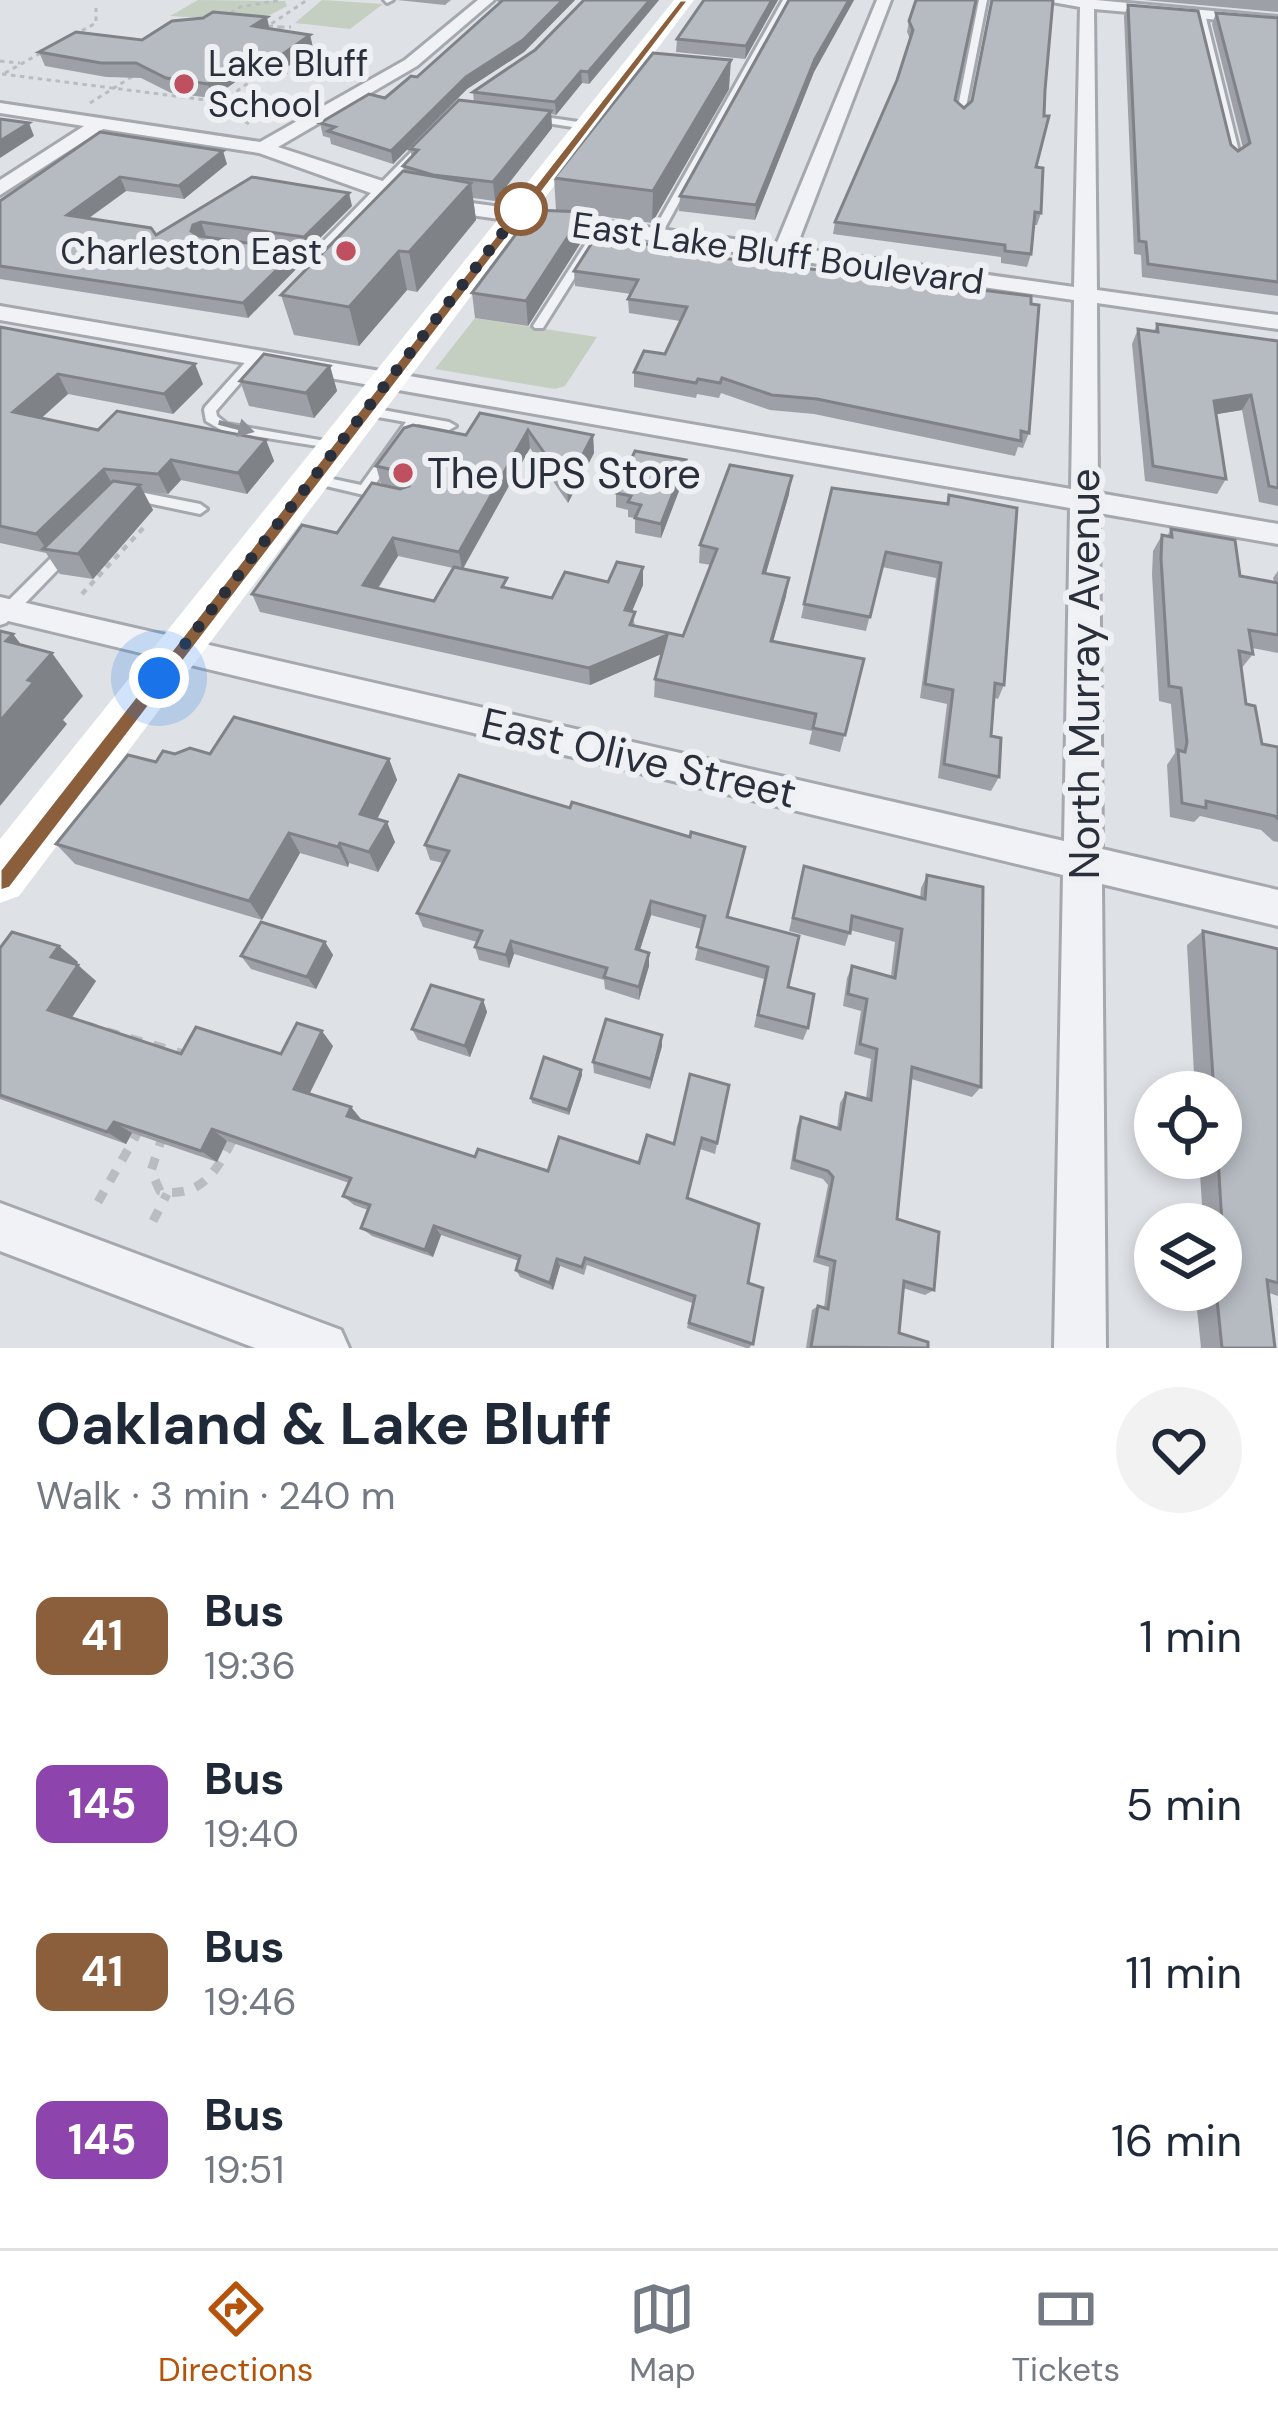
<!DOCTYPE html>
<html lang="en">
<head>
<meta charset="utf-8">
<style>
  body { margin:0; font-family:"DM Sans",sans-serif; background:#f2f2f3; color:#1f2937; height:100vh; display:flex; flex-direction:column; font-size:45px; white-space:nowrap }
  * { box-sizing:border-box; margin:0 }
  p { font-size:39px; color:#747a83 }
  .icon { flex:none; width:66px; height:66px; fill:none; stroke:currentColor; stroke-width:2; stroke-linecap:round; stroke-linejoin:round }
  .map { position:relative; height:1348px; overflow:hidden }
  .sheet { display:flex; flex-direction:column; background:#fff; flex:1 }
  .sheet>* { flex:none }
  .badge { padding:0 24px; border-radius:18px; font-size:42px; line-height:78px }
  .buttons { position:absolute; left:1134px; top:1071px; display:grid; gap:24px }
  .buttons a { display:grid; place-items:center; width:108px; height:108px; border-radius:50%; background:#fff; box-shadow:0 6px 18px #0003; font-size:60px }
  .you { position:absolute; width:60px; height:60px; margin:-30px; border:9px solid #fff; border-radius:50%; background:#1a73e8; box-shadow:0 0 0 18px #1a73e833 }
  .map>.badge { position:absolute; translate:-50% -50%; box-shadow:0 0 0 6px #fff }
  .round { display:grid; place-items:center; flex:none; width:126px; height:126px; border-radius:63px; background:#f2f2f3 }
  .head { display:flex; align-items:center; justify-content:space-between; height:204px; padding:0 36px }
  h1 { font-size:57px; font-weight:700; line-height:90px }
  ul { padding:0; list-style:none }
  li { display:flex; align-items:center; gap:36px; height:168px; padding:0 36px }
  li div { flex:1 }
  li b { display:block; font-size:45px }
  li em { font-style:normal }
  li .badge { min-width:132px; font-weight:700; text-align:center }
  .menu { display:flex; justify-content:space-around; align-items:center; height:168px; border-top:3px solid #e0e1e3; background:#fff; font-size:33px; color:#747a83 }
  .menu a { display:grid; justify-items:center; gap:6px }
  .menu .active { color:#b45309 }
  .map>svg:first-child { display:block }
  .green { fill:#c4cfc1 }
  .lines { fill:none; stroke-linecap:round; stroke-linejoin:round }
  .service-casing { stroke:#a4a8af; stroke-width:6 }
  .minor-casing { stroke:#a4a8af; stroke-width:6 }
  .path-far2 { stroke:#b9bcc1; stroke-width:3; stroke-dasharray:4.5 4.5; stroke-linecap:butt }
  .path-far1 { stroke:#b9bcc1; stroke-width:4.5; stroke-dasharray:6 6; stroke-linecap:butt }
  .path { stroke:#b9bcc1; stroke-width:9; stroke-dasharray:12 12; stroke-linecap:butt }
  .service { fill:#f1f2f5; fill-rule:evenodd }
  .minor { fill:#f1f2f5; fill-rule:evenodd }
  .secondary { fill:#fff; fill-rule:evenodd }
  .wall { fill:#9da1a7; fill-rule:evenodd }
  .shaded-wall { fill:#7f8388 }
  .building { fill:#b6bbc2; stroke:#7f8388; stroke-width:3 }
  .oneway { fill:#8d9198 }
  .line { fill:#8b5e3c; stroke:#fff; stroke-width:3 }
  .walk { stroke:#29303b; stroke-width:12; stroke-dasharray:0 21.6 }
  .poi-dot { fill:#be505f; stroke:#eef0f4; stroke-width:4.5 }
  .stop-dot { fill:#fff; stroke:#8b5e3c; stroke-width:6 }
  .labels { text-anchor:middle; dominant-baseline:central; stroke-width:12; stroke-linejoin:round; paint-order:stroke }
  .far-poi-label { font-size:36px; fill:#29303b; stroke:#eef0f4; text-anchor:start }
  .far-street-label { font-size:36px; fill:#29303b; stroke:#eef0f4 }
  .poi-label { font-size:42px; fill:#29303b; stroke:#eef0f4; text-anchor:start }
  .street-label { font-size:42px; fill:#29303b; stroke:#eef0f4 }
</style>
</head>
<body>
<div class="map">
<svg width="1278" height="1348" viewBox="0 0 1278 1348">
  <rect width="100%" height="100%" fill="#dee1e6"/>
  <g class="green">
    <polygon points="198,0 285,1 287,6 270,15 238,20 170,16"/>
    <polygon points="322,0 383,4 350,29 295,23"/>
    <polygon points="475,318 597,337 565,386 555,389 435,369"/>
  </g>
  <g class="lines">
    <g class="service-casing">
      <g id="service">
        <polygon points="384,0 393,0 387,3"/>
        <polygon points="783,0 791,0 661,235 652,237 651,235"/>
        <polygon points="979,0 987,0 965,112 961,115 957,112"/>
        <polygon points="1201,12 1205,14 1240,156 1235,159 1230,156 1197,14"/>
        <polygon points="531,115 585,123 589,126 585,129 528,120 528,116"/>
        <polygon points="421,142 429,144 315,262 273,256 273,252 277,251 309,256"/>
        <polygon points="597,226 606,228 543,328 535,328 533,326"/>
        <polygon points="255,355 261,359 216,411 217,416 227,424 343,444 343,450 223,431 206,421 204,410 205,407 251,356"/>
        <polygon points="366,407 449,422 456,426 449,430 418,424 369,493 364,495 309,482 307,479 314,475 361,485 406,422 361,414 360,411"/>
        <polygon points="124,489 200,504 207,509 200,514 119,497 117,494"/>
        <polygon points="68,545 75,550 73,554 6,623 0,625 0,609 63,546"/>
      </g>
    </g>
    <g class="minor-casing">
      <g id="minor">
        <polygon points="478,0 494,0 417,66 278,147 435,198 776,245 877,0 891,0 796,248 1074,287 1080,7 1041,0 1096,0 1278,17 1278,25 1094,9 1097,290 1278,315 1278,329 1097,303 1098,493 1278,524 1278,544 1099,513 1102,849 1278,890 1278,926 1102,884 1106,1348 1054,1348 1063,875 0,619 0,597 1064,841 1070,508 0,320 0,306 1071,489 1074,300 435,210 382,197 259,153 103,129 0,195 0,180 84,126 0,113 0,103 260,142 405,60"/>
        <polygon points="0,1203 341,1330 349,1348 255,1348 0,1251"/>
      </g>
    </g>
    <g class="path-far2">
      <polyline points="223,18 240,7 281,0"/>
      <polyline points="280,27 291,27"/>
      <polyline points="271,33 280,27 268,26 307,0"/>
      <polyline points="74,35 96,23 96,8"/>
      <polyline points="307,45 320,46 312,52 321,54"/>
      <polyline points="0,61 20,63"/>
      <polyline points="5,73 46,50"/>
      <polyline points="2,74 222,102 251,126"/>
      <polyline points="222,102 266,70 306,75 332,55"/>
      <polyline points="90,103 133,76"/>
    </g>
    <polyline class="path-far1" points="82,594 144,527"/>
    <g class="path">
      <polyline points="84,1025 184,1054 181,1058"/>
      <path d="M163,1135L151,1171L160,1191C200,1199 217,1171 233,1139"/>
      <polyline points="98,1202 138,1132"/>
      <polyline points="153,1221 167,1194"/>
    </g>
    <use href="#service" class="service"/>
    <use href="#minor" class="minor"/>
    <polygon class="secondary" points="674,0 694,0 19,896 0,903 0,839"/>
  </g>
  <g class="wall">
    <polygon points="397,0 451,0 445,5"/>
    <polygon points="496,0 575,0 524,52 467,89 393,164 331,144 330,138 323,136 320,123 385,98 417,77 500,3"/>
    <polygon points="659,0 589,84 582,83 556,115 551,114 552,128 495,201 473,198 476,220 417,292 407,290 359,346 294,335 281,295 404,171 403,166 412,157 410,149 474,102 473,92 535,50"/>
    <polygon points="778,0 745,59 676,52 677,39"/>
    <polygon points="789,0 854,0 814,72 755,220 679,211 680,196"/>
    <polygon points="991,0 1053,0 1036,167 1041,213 1037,225 1033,225 1031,254 1027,267 1001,263 1001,257 833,234 835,222 897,80 910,39 907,32 909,21 955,100 964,108 972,102"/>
    <polygon points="1144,0 1278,0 1278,12"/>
    <polygon points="1128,5 1231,145 1238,151 1243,148 1212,24 1216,13 1278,18 1278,296 1142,277 1141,255 1134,254 1124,16"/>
    <polygon points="270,29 310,35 313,48 283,70 257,67 212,98 171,93 141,78 106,77 45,66 39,52 142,40"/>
    <polygon points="729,89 652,223 584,214 585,236 528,326 475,318 472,293 556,210 554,178"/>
    <polygon points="100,132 227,164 184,199 126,191 88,219 156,235 252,177 352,206 307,251 206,236 203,237 301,264 248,318 0,279 0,201"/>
    <polygon points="642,243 1029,433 1023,448 1018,447 1015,456 814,414 770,410 721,393 719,398 697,394 696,398 634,387 634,372 665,354 680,321 629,313 628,299 631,294 575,286 574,271"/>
    <polygon points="1157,324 1278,341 1278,506 1259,502 1242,410 1216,414 1226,479 1217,494 1145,481 1132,344 1138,329 1154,331"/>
    <polygon points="0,327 203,384 173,414 68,394 41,418 98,430 266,440 274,461 247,494 181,480 168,494 143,492 153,510 93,579 60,574 46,553 0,543"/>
    <polygon points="330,366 337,391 314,418 249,406 240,381"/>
    <path d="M480,413L593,435L594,453L568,503L530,448L463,569L508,589L552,598L608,582L643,585L632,611L635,626L683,636L711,565L699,563L700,545L789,494L766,573L786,596L773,642L864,659L840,752L809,744L812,731L654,697L655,679L661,654L590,685L260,612L252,594L402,489L381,484L376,466L466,435ZM398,556L453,568L434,601L378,589Z"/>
    <polygon points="686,460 685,475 661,538 635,533 635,518 628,517 628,510 616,507 616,493"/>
    <polygon points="949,495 1004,685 998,699 994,698 991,736 999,777 991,791 938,778 947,704 920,698 936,578 882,567 866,631 801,618 804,604 947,504"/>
    <polygon points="1171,529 1240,576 1274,582 1273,578 1278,571 1278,653 1252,648 1253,654 1241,669 1246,704 1262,744 1278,747 1278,842 1273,841 1261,830 1200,816 1194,822 1170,817 1167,765 1175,753 1171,704 1159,701 1152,574 1153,551 1162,535 1167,536"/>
    <polygon points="175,754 389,759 397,780 377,819 395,842 378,872 349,863 348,867 300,853 262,920 75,864 56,844 156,762"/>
    <polygon points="570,808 690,837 745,847 728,917 788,987 808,1028 803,1040 754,1027 764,979 695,960 702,929 651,915 640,950 649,953 649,966 639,1000 605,989 604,980 514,954 509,968 479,960 475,947 477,942 423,927 417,913 443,863 430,860 425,845"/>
    <polygon points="804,866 920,898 921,888 927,875 981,1087 972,1097 911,1079 897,1219 934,1290 925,1295 903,1288 899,1333 928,1348 806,1348 812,1310 818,1306 824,1308 829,1267 813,1262 828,1185 823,1179 790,1169 797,1126 801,1117 837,1128 840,1103 846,1093 866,1099 871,1059 854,1054 861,1011 843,1006 847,978 852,966 891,976 895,942 850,930 845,946 789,931"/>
    <polygon points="1203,931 1278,949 1278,1296 1269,1293 1275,1348 1201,1348 1195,1290 1221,1290 1221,1224 1196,1224 1203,1221 1199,1158 1221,1158 1221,1092 1195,1092 1187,945"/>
    <polygon points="325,942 333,955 316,989 251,969 241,956"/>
    <polygon points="59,946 78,962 76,965 96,981 71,1018 181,1054 281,1054 333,1046 309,1094 351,1107 361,1120 475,1157 548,1171 639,1163 674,1144 729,1085 715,1154 700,1149 688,1199 748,1283 753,1344 749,1348 746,1348 687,1328 692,1303 587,1265 584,1275 560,1266 553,1290 520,1277 516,1270 519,1261 441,1235 433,1257 372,1236 361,1228 368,1210 354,1205 343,1196 349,1183 227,1141 217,1162 132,1133 126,1144 0,1099 0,948"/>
    <polygon points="483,1000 487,1012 470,1057 418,1040 412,1029"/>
    <polygon points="662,1046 650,1089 594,1073 593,1062"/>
    <polygon points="581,1070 582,1075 569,1115 532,1103 531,1098"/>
  </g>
  <g class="shaded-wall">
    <polygon points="563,0 575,0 524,52 467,89 393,164 391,151 466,77"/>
    <polygon points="650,0 659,0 589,84 588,72"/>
    <polygon points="772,0 778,0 745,59 746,46"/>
    <polygon points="849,0 854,0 814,72 755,220 756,205 815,59"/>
    <polygon points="267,17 270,31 253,26"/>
    <polygon points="310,35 313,48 283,70 280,56"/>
    <polygon points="253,53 257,67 212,98 208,84"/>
    <polygon points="731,60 729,89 652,223 653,191"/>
    <polygon points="581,71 582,83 556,115 555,102"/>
    <polygon points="551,111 552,128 495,201 493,182"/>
    <polygon points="29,123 34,136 0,158 0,141"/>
    <polygon points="223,151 227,164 184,199 179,186"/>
    <polygon points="120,177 126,191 73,229 67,215"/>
    <polygon points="471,183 476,220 417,292 409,252"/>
    <polygon points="349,193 352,206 307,251 304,237"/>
    <polygon points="584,212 585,236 528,326 526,301"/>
    <polygon points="201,222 206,236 198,239 191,231 193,225"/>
    <polygon points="297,250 301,264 248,318 243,303"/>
    <polygon points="399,251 407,290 359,346 349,307"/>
    <polygon points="195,364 203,384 173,414 164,394"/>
    <polygon points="330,366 337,391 314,418 306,393"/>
    <polygon points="58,374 68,394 25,433 13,412"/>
    <polygon points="1251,395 1242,410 1206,416 1214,401"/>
    <polygon points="528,430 530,448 462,570 459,552"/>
    <polygon points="593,435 594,453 568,503 567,485"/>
    <polygon points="266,440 274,461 247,494 238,473"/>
    <polygon points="171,460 181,480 168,494 158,474"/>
    <polygon points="686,460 685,475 661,538 661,524"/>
    <polygon points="104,469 115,489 47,550 36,534"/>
    <polygon points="792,476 789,494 761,590 763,573"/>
    <polygon points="140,485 153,510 93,579 78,554"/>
    <polygon points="393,538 398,556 368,603 363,585"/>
    <polygon points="643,567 643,585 625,628 625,610"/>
    <polygon points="789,578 786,596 768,659 771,641"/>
    <polygon points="13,634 39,668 52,653 83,696 63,720 67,724 0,806 0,721 6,641"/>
    <polygon points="667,635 666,652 590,685 589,668"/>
    <polygon points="389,759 397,780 369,835 360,814"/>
    <polygon points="387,822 395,842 378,872 369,852"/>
    <polygon points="289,833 300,853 262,920 249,901"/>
    <polygon points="340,843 349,863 348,867 338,847"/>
    <polygon points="651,901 651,915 636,962 636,949"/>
    <polygon points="511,941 514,954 509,968 506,955"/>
    <polygon points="325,942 333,955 316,989 307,977"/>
    <polygon points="59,946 78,962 70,973 51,957"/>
    <polygon points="649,953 649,966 639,1000 639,987"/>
    <polygon points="78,965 96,981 67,1025 48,1010"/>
    <polygon points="483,1000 487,1012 470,1057 465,1046"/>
    <polygon points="322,1031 333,1046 306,1101 294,1089"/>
    <polygon points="662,1035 662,1046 650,1089 651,1079"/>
    <polygon points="581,1070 582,1075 569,1115 568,1110"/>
    <polygon points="351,1107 361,1119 358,1128 347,1116"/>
    <polygon points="114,1122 132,1133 126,1144 107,1132"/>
    <polygon points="212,1129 227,1141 217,1162 201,1151"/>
    <polygon points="434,1226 441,1235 433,1257 425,1250"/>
    <polygon points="557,1259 560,1266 553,1290 550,1283"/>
  </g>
  <g class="building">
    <polygon points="503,0 563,0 523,40 466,77 391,151 328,131 335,127 320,123 369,94 385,98 411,76 417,77"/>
    <polygon points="584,0 650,0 588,72 581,71 555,102 473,92 535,50"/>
    <polygon points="704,0 772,0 746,46 677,39"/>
    <polygon points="789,0 849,0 815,59 756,205 680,196"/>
    <polygon points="916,0 976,0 955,100 964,108 972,101 992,0 1053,0 1045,90 1044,116 1049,116 1036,167 1043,168 1041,213 1035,212 1031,254 1005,251 1005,245 835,222 897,80 913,30 909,21"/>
    <polygon points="1128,5 1198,11 1231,145 1238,151 1250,143 1216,13 1278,18 1278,282 1148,264 1146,242 1139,241"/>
    <polygon points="213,12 267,17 253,26 310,35 280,56 253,53 208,84 166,78 136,63 101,63 39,52 76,32 142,40 172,21 203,18"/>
    <polygon points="653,53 731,60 653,191 554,178"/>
    <polygon points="459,100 551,111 493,182 433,175 403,166 418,150 410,149"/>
    <polygon points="0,119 29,123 0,141"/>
    <polygon points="100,132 223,151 179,186 120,177 67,215 151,228 156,235 252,177 349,193 304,237 201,222 193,225 191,231 199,236 297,250 243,303 0,266 0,201"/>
    <polygon points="403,171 471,183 409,252 399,251 349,307 281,295"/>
    <polygon points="534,210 584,212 526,301 472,293"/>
    <polygon points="604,224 642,229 635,242 706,256 1031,296 1031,304 1039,305 1029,433 1021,431 1021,441 817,399 772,395 722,378 720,383 698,379 696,383 634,372 644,351 665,354 687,307 628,299 638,280 574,271"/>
    <polygon points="1157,324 1278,341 1278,488 1269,486 1251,395 1214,401 1226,479 1153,466 1138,329 1158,332"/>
    <polygon points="0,327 195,364 164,394 58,374 13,412 98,430 117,411 266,440 238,473 171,460 158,474 104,469 36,534 0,526"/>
    <polygon points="264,354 330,366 306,393 240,381"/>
    <polygon points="480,413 593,435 567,485 528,430 459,552 393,538 363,585 434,601 454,567 507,578 502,587 552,598 565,572 608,582 617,562 643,567 625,610 635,612 630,625 683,636 717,549 700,545 730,465 792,476 763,573 789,578 771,641 864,659 845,735 813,728 816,714 655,679 667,635 589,668 252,594 302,525 337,533 372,483 400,489 409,486 407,473 376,466 404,428 413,425 466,435"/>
    <polygon points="635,451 686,460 661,524 635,518 641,505 628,502 631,496 616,493"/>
    <polygon points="113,481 140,485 78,554 43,549"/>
    <polygon points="832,488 948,504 949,495 1017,508 1004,685 995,683 991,736 1001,738 999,777 944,764 953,690 925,684 941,563 886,552 870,617 804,604"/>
    <polygon points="1171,529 1235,540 1240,576 1278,583 1278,635 1249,630 1253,654 1239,651 1246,704 1255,706 1262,744 1278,747 1278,819 1275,816 1206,801 1206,808 1182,803 1178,750 1185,752 1187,742 1181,688 1169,686 1161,558 1162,535 1172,537"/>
    <polygon points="0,631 13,634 6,641 52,653 28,680 34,682 0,721"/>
    <polygon points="234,717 389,759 360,814 387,822 369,852 340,843 338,847 289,833 249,901 56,844 128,755 156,762 163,751 175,754 190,748 210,754"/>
    <polygon points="459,775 570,808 572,802 690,837 691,832 745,847 727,917 799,936 788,987 814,994 808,1028 758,1015 768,967 697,947 705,916 651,901 636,949 649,953 639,987 604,977 607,968 511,941 506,955 475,947 482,931 417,913 449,851 425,845"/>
    <polygon points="804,866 925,899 927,875 983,887 981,1087 912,1067 897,1219 939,1232 934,1290 904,1281 899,1333 928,1342 928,1348 811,1347 818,1306 828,1309 835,1261 818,1256 833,1177 828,1171 794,1160 801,1117 840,1129 846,1093 871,1100 877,1049 860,1044 867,999 848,994 852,966 895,978 902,929 852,916 850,933 793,918"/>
    <polygon points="261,922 325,942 307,977 241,956"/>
    <polygon points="1203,931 1278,949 1278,1283 1267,1280 1275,1348 1222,1348 1216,1290 1221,1290 1221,1224 1208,1224 1208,1219 1222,1224 1218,1158 1221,1158 1221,1092 1214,1092"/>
    <polygon points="12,932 59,946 51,957 78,965 48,1010 181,1054 196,1027 281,1054 297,1023 322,1031 294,1089 351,1107 347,1116 475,1157 478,1149 548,1171 559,1137 639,1163 647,1135 674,1144 690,1074 729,1085 717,1143 702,1138 687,1198 759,1224 748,1283 763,1288 753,1344 689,1323 695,1296 585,1258 582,1267 557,1259 550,1283 516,1270 520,1256 434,1226 425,1250 361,1228 370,1205 343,1196 351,1178 212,1129 201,1151 114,1122 107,1132 0,1095 0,948"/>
    <polygon points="431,985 483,1000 465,1046 412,1029"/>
    <polygon points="606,1019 662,1035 651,1079 593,1062"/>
    <polygon points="544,1057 581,1070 568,1110 531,1098"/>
  </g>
  <defs><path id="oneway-solid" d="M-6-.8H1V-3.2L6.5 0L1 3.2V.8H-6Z" transform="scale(3)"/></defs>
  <use class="oneway" href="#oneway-solid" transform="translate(236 427) rotate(15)"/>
  <polygon class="line" points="680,0 689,0 10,888 0,891 0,870"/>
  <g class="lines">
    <polyline class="walk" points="159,678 521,209"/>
  </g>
  <g class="poi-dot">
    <circle cx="184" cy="84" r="12"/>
    <circle cx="346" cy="251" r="12"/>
    <circle cx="403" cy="473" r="12"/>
  </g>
  <circle class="stop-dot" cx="521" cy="209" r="24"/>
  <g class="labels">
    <g class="far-poi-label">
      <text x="208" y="63">Lake Bluff<tspan x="208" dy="41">School</tspan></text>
      <text x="322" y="251" text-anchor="end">Charleston East</text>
    </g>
    <g class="far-street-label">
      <text transform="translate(778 253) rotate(8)">East Lake Bluff Boulevard</text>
    </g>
    <g class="poi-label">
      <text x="427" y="473">The UPS Store</text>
    </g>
    <g class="street-label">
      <text transform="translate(1084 674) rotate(-90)">North Murray Avenue</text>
      <text transform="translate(639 758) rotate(13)">East Olive Street</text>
    </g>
  </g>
</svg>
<div class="buttons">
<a><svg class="icon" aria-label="locate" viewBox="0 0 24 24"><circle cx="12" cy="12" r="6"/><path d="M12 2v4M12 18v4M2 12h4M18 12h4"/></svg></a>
<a><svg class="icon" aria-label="layers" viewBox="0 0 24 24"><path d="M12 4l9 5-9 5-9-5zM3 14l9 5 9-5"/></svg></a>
</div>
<div class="you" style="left:159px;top:678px"></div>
</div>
<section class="sheet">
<div class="head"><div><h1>Oakland &amp; Lake Bluff</h1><p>Walk · 3 min · 240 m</p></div><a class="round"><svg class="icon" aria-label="heart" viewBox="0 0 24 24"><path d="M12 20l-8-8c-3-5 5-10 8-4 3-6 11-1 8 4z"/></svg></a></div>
<ul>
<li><span class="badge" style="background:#8b5e3c;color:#fff">41</span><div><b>Bus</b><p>19:36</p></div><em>1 min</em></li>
<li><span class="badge" style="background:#8e44ad;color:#fff">145</span><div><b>Bus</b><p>19:40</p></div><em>5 min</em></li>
<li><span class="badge" style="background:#8b5e3c;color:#fff">41</span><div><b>Bus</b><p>19:46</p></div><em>11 min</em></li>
<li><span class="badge" style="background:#8e44ad;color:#fff">145</span><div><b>Bus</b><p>19:51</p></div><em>16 min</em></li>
</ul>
</section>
<nav class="menu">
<a class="active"><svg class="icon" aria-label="directions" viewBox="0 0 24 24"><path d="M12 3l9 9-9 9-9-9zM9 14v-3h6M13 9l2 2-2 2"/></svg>Directions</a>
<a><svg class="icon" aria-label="map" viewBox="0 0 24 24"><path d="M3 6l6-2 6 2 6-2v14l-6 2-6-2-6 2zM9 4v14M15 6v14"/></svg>Map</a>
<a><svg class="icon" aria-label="tickets" viewBox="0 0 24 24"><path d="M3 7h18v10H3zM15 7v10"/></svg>Tickets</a>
</nav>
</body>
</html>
